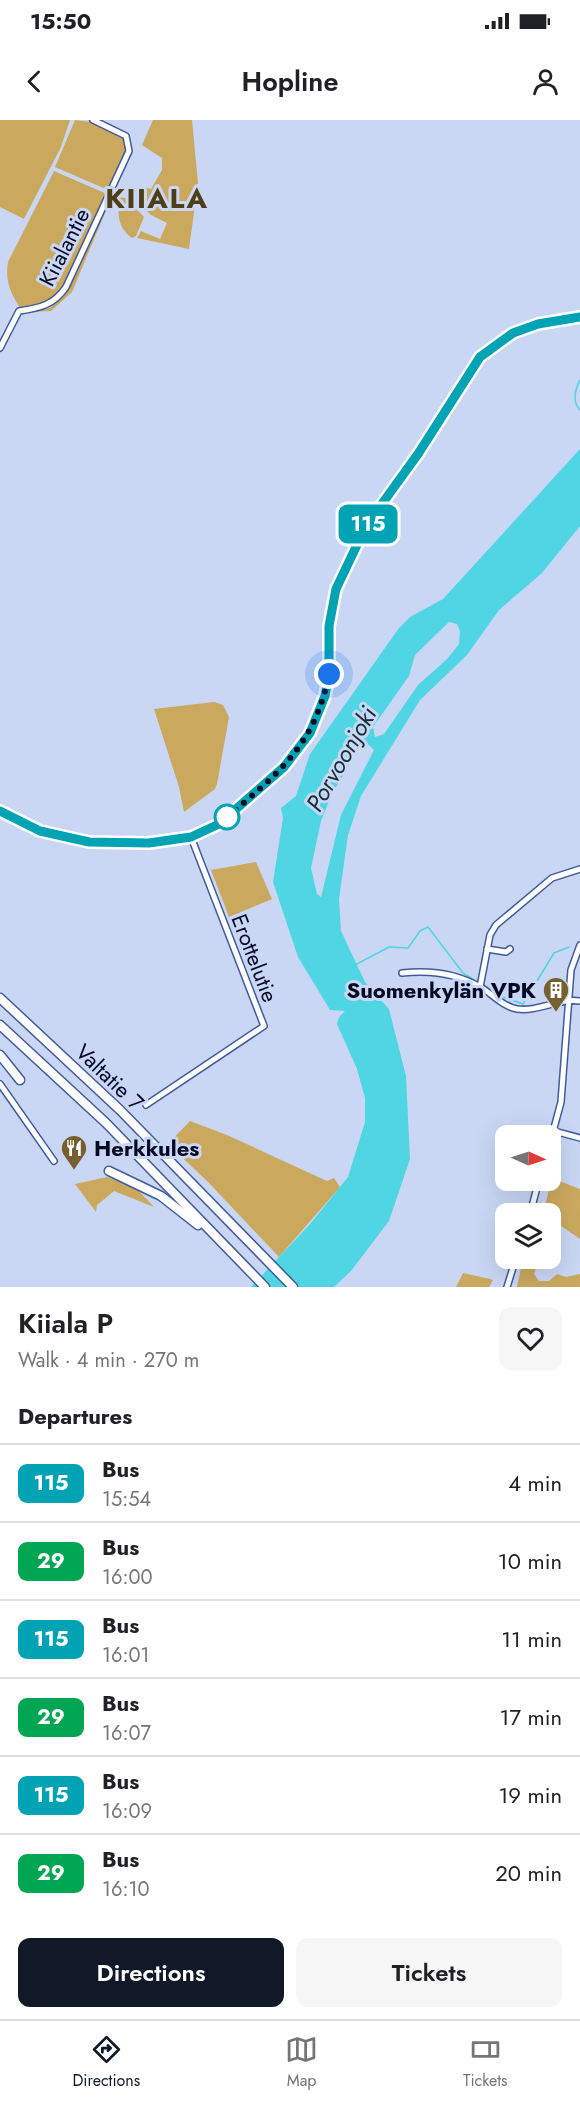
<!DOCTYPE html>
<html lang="en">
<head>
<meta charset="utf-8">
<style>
  body { margin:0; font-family:Jost,sans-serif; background:#f6f6f6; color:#202124; height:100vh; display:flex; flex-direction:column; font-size:22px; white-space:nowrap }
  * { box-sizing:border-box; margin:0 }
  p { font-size:20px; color:#757577 }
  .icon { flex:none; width:33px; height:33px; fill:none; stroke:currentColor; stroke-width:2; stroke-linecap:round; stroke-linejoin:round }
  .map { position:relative; height:1167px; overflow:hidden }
  .side { display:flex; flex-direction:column; background:#fff; flex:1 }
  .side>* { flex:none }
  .badge { padding:0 12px; border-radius:9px; font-size:21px; line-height:39px }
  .needle { width:39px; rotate:93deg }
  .tools { position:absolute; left:495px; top:1005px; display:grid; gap:12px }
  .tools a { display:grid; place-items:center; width:66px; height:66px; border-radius:12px; background:#fff; box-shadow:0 6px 24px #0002; font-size:30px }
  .you { position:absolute; width:30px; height:30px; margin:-15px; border:4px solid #fff; border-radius:50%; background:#1a73e8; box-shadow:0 0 0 9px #1a73e833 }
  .map>.badge { position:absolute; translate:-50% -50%; box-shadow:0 0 0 3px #fff }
  h2 { padding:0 18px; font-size:22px; line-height:54px }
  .round { display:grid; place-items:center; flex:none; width:63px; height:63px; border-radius:12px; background:#f6f6f6 }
  .overview { display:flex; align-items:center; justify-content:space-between; height:102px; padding:0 18px }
  h1 { font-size:28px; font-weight:600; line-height:45px }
  .button { display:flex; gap:12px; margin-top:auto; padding:12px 18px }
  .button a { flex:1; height:69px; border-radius:12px; background:#111827; color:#fff; font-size:24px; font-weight:600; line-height:69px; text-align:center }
  .button a+a { background:#f6f6f6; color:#202124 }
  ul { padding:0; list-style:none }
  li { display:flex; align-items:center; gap:18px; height:78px; padding:0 18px; border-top:2px solid #e0e0e0 }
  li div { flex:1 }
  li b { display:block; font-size:22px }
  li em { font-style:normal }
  li .badge { min-width:66px; font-weight:700; text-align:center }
  .status { display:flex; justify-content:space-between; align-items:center; height:42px; padding:0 30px; background:#fff; direction:ltr }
  .status svg { height:16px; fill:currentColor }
  header { display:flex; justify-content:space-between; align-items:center; height:78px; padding:0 18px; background:#fff; font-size:27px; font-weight:600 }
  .menu { display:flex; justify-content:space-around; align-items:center; height:84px; border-top:2px solid #e0e0e0; background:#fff; font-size:16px; color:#757577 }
  .menu a { display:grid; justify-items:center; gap:3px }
  .menu .selected { color:#111827 }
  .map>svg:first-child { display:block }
  .green { fill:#caa95e }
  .water { fill:#50d5e4; fill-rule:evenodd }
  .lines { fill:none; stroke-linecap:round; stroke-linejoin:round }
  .stream { stroke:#50d5e4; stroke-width:1.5 }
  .minor-casing { stroke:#405b9c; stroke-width:8 }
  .highway-casing { stroke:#405b9c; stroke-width:11 }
  .minor { stroke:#fff; stroke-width:5 }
  .highway { stroke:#fff; stroke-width:8 }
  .line-casing { stroke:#fff; stroke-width:14 }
  .line { stroke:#00a3b4; stroke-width:9 }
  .walk { stroke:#030922; stroke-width:6; stroke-dasharray:0 10.8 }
  .stop-dot { fill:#fff; stroke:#00a3b4; stroke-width:3 }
  .labels { text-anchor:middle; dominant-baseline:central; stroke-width:6; stroke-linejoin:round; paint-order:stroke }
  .street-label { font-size:22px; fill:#030922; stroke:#c9d7f5 }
  .poi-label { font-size:22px; font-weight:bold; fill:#030922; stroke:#c9d7f5; text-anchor:end }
  .water-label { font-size:24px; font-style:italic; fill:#132f33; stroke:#c9d7f5 }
  .district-label { font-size:28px; font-weight:bold; letter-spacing:1.5px; fill:#4f3e17; stroke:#c9d7f5 }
</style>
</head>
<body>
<div class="status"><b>15:50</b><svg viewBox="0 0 49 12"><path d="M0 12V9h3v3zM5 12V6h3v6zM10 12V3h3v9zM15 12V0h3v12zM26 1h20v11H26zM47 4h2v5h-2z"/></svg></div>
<header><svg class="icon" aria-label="back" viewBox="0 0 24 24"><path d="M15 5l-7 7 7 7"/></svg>Hopline<svg class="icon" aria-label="person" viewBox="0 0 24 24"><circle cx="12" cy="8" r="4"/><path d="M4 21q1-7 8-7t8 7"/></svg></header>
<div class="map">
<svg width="580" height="1167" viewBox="0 0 580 1167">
  <rect width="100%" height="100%" fill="#c9d7f5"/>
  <g class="green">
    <polygon points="0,0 70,0 61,27 24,99 0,87"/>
    <polygon points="75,0 91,2 124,17 127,30 108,70 55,47"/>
    <polygon points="153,0 192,0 198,63 189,129 137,118 141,111 160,119 167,103 151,95 129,73 132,67 142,71 144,67 151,69 162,50 162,38 142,25"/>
    <path d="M54,51L107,74L57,177L47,183L20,188C10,172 5,161 8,142Z"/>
    <polygon points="112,76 72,172 51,191 30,192 50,188 68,170"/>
    <path d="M119,77L126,78L144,97L136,116L132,118C117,107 118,94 119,77Z"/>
    <polygon points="214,582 223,585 229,597 217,664 215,669 184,692 179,667 154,589"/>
    <polygon points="256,742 272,779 229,797 211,750"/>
    <polygon points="190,1001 227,1015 327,1061 334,1058 340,1067 279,1137 208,1062 168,1024"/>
    <polygon points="107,1057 136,1068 154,1087 114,1071 97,1085 96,1092 75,1064"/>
    <polygon points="552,1058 580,1069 580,1119 551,1099 550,1094 543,1093"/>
    <polygon points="523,1139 539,1139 534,1154 539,1161 549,1161 557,1154 566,1157 580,1154 580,1167 517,1167"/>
    <polygon points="463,1153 490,1159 493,1160 489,1167 456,1167"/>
  </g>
  <path class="water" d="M580,329V406L542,453L499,490L467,535L420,580L361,676L348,715L339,779L341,811L365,862L389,889L406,956L410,1039L389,1101L351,1151L334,1167H251L310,1104L348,1057L365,1002V978L357,949L337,904L339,897L345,891L330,890L298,837L273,762L283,698L281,688L296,676L310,634L399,508L410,497L443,479ZM449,502L457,504L460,511L459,524L447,539L418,565L384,614L375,617L373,607L409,556L415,535ZM367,623L374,630L341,695L321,777L317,774L311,748L321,701L331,676L361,624Z"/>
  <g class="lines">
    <g class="stream">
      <path d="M580,260C575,269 572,282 580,290"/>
      <polyline points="355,845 389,827 408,828 420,811 428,807 463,853 474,860"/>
      <polyline points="483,864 500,876 523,884 554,833 569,827"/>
    </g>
    <g class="minor-casing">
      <g id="minor">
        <path d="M0,228L19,191C40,188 54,185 66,167L129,31L126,16L93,0"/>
        <polyline points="0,691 40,711 89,722 149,723 191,717 219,704 284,647 310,613 325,576 329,554 329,506 336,469 366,406 418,334 480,237 513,213 538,204 580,197"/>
        <polyline points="487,829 506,832 510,829"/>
        <path d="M402,853C429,850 457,853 482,868C493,875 504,887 517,889C539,892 558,878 580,881"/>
        <polyline points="480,867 490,815 496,805 552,758 580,749"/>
        <polyline points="0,964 54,1041"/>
        <polyline points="146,985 264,906 191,717"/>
        <polyline points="554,1011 580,1018"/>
        <polyline points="550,1023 561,982 571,850 580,825"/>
        <polyline points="530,1094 539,1060"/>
        <polyline points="507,1167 516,1138"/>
      </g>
    </g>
    <g class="highway-casing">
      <g id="highway">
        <polyline points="0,878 120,990 293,1167"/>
        <polyline points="0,905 106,1003 265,1167"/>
        <polyline points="0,935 20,960"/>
        <polyline points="109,1051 161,1076 198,1105"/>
      </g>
    </g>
    <use href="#minor" class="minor"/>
    <use href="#highway" class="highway"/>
  </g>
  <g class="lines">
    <g class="line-casing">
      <polyline id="line" points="0,691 40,711 89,722 149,723 191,717 219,704 284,647 310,613 325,576 329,554 329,506 336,469 366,406 418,334 480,237 513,213 538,204 580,197"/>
    </g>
    <use href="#line" class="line"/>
    <path class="walk" d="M227,697L219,704C274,656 314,630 329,554"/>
  </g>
  <defs>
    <g id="building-pin" transform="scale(1.35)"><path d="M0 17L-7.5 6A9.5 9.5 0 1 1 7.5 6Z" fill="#766030" stroke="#c9d7f5"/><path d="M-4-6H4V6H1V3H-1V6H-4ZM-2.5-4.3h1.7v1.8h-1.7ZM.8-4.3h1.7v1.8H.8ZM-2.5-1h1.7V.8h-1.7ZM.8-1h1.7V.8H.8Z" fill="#fff"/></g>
    <g id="restaurant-pin" transform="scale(1.35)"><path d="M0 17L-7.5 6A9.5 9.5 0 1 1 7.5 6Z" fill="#766030" stroke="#c9d7f5"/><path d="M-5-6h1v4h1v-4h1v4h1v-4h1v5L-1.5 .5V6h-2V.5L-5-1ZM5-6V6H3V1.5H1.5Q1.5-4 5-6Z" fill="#fff"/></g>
  </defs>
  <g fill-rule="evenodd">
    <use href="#building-pin" x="556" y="870"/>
    <use href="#restaurant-pin" x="74" y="1028"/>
  </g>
  <circle class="stop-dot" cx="227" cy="697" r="12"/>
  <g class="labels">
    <g class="street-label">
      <text transform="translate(64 127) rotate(-63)">Kiialantie</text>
      <text transform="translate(255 838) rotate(69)">Erottelutie</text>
      <text transform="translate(110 957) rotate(44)">Valtatie 7</text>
    </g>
    <g class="poi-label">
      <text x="536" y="870">Suomenkylän VPK</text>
      <text x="94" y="1028" text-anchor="start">Herkkules</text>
    </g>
    <g class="water-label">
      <text transform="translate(341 639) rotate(-60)">Porvoonjoki</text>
    </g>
    <g class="district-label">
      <text x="157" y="78">KIIALA</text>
    </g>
  </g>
</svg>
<div class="tools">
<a><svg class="needle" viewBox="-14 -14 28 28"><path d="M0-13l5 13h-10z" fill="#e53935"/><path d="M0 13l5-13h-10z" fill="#757577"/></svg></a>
<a><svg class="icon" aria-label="layers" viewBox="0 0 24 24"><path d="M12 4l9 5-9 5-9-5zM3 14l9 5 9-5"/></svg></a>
</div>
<div class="you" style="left:329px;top:554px"></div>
<b class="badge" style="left:368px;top:404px;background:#00a3b4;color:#fff">115</b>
</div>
<section class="side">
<div class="overview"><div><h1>Kiiala P</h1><p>Walk · 4 min · 270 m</p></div><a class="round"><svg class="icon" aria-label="heart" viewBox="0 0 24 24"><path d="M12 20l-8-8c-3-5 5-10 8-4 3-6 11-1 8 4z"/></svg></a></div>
<h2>Departures</h2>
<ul>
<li><span class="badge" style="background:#00a3b4;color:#fff">115</span><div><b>Bus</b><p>15:54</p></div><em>4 min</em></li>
<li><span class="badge" style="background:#00a651;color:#fff">29</span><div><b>Bus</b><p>16:00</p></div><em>10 min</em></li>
<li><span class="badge" style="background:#00a3b4;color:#fff">115</span><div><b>Bus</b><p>16:01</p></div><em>11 min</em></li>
<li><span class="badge" style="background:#00a651;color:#fff">29</span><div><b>Bus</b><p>16:07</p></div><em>17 min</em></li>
<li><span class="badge" style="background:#00a3b4;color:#fff">115</span><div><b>Bus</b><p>16:09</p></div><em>19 min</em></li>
<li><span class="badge" style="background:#00a651;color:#fff">29</span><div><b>Bus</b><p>16:10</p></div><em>20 min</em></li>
</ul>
<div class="button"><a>Directions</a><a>Tickets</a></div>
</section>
<nav class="menu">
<a class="selected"><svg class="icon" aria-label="directions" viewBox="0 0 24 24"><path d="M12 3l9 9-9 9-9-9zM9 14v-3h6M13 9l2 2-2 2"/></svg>Directions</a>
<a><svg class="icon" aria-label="map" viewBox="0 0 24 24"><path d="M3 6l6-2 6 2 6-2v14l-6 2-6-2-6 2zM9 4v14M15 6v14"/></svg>Map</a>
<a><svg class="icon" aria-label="tickets" viewBox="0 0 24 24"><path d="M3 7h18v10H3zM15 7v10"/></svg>Tickets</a>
</nav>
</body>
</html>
